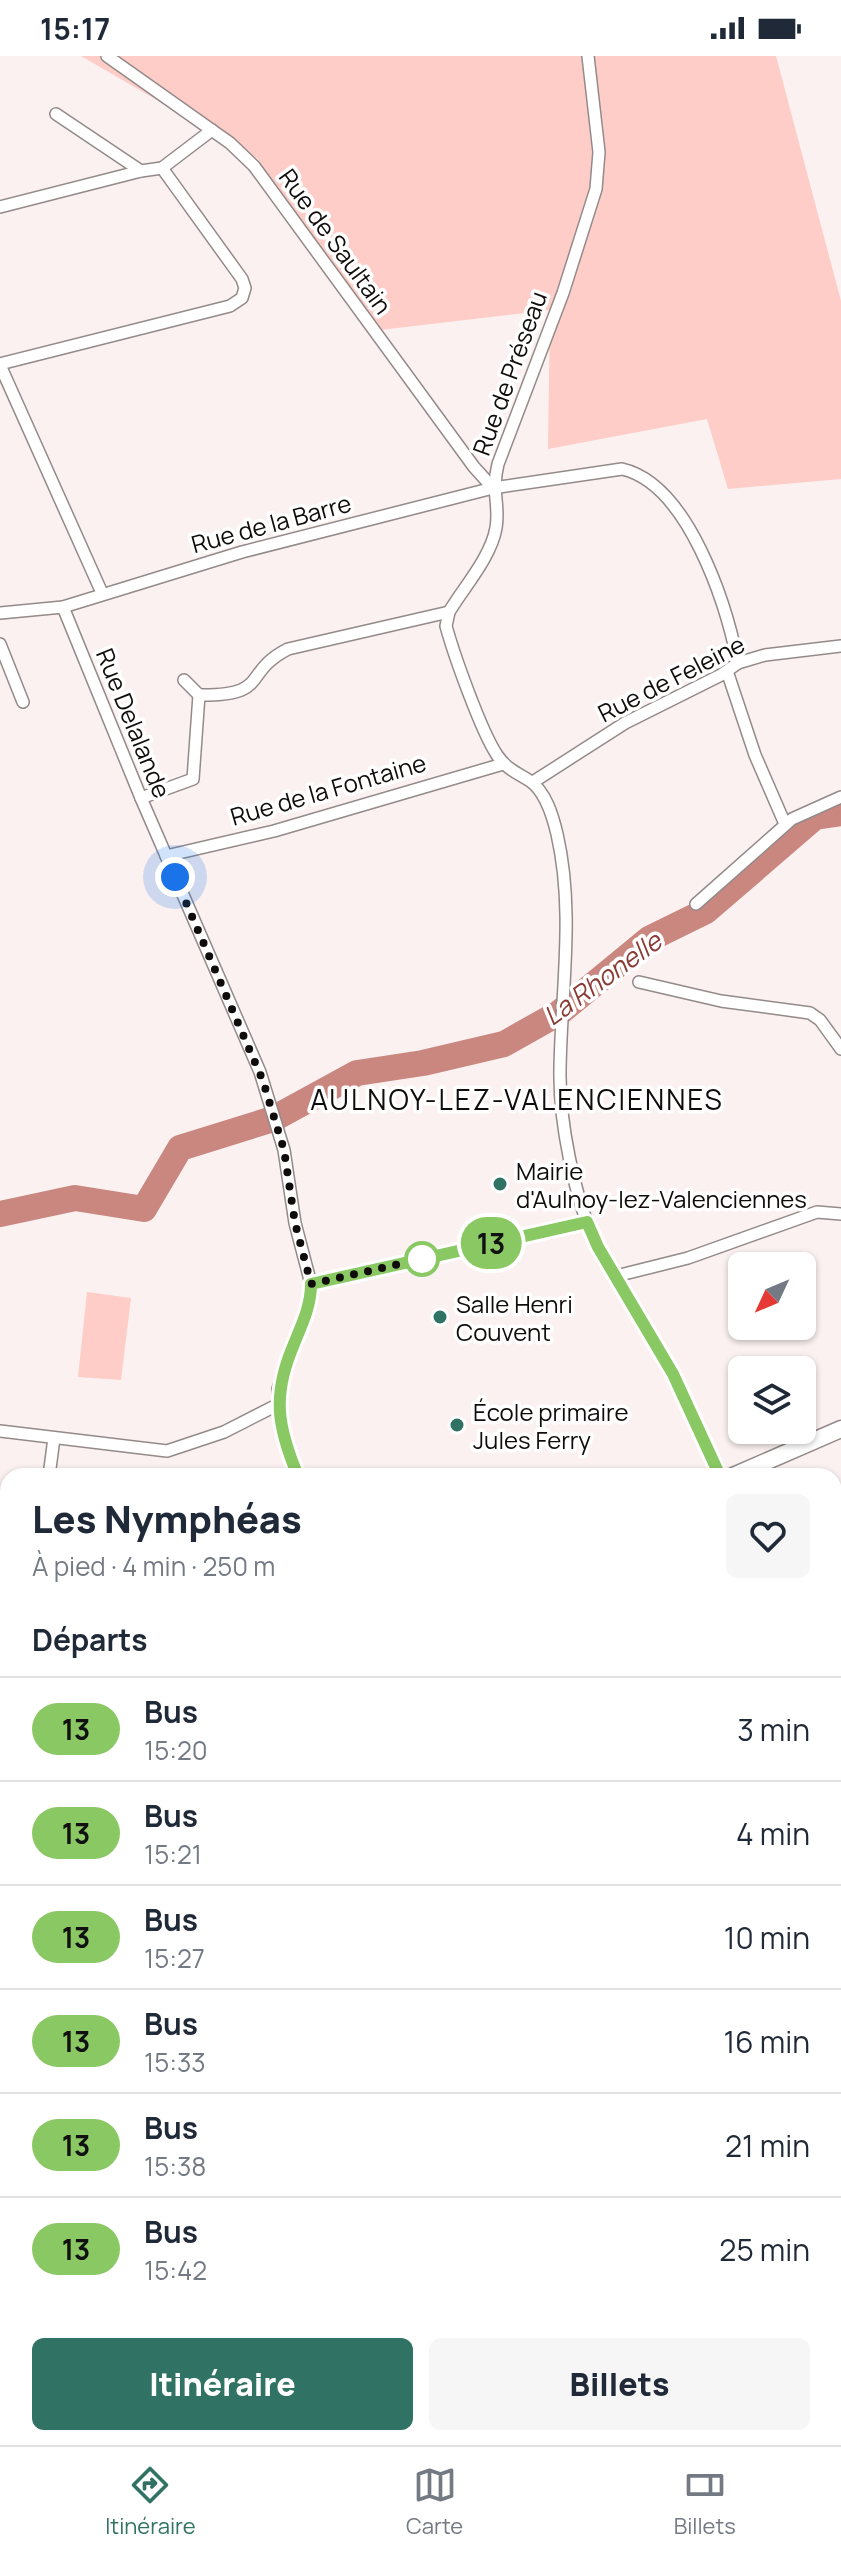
<!DOCTYPE html>
<html lang="fr">
<head>
<meta charset="utf-8">
<style>
  body { margin:0; font-family:Manrope,sans-serif; background:#f6f6f7; color:#1f2937; height:100vh; display:flex; flex-direction:column; font-size:30px; white-space:nowrap }
  * { box-sizing:border-box; margin:0 }
  p { font-size:26px; color:#747a83 }
  .icon { flex:none; width:44px; height:44px; fill:none; stroke:currentColor; stroke-width:2; stroke-linecap:round; stroke-linejoin:round }
  .map { position:relative; flex:1; overflow:hidden }
  .panel { position:absolute; left:0px; top:1412px; width:842px; height:978px; display:flex; flex-direction:column; background:#fff; border-radius:24px 24px 0 0; box-shadow:0 2px 6px #0004 }
  .panel>* { flex:none }
  .badge { padding:0 16px; border-radius:26px; font-size:28px; line-height:52px }
  .needle { width:52px; rotate:226deg }
  .fabs { position:absolute; left:728px; top:1196px; display:grid; gap:16px }
  .fabs a { display:grid; place-items:center; width:88px; height:88px; border-radius:12px; background:#fff; box-shadow:0 2px 6px #0004; font-size:40px }
  .you { position:absolute; width:40px; height:40px; margin:-20px; border:6px solid #fff; border-radius:50%; background:#1a73e8; box-shadow:0 0 0 12px #1a73e833 }
  .map>.badge { position:absolute; translate:-50% -50%; box-shadow:0 0 0 4px #fff }
  h2 { padding:0 32px; font-size:30px; line-height:72px }
  .round { display:grid; place-items:center; flex:none; width:84px; height:84px; border-radius:12px; background:#f6f6f7 }
  .head { display:flex; align-items:center; justify-content:space-between; height:136px; padding:0 32px }
  h1 { font-size:38px; font-weight:800; line-height:60px }
  .primary-button { display:flex; gap:16px; margin-top:auto; padding:16px 32px }
  .primary-button a { flex:1; height:92px; border-radius:12px; background:#307364; color:#fff; font-size:32px; font-weight:800; line-height:92px; text-align:center }
  .primary-button a+a { background:#f6f6f7; color:#1f2937 }
  ul { padding:0; list-style:none }
  li { display:flex; align-items:center; gap:24px; height:104px; padding:0 32px; border-top:2px solid #e0e1e3 }
  li div { flex:1 }
  li b { display:block; font-size:30px }
  li em { font-style:normal }
  li .badge { min-width:88px; font-weight:700; text-align:center }
  .status { display:flex; justify-content:space-between; align-items:center; height:56px; padding:0 40px; background:#fff; direction:ltr }
  .status svg { height:22px; fill:currentColor }
  .tab-bar { display:flex; justify-content:space-around; align-items:center; height:112px; border-top:2px solid #e0e1e3; background:#fff; font-size:22px; color:#747a83 }
  .tab-bar a { display:grid; justify-items:center; gap:4px }
  .tab-bar .active { color:#307364 }
  .map>svg:first-child { display:block }
  .green { fill:#fecdc7 }
  .lines { fill:none; stroke-linecap:round; stroke-linejoin:round }
  .river { stroke:#c98780; stroke-width:26 }
  .street-casing { stroke:#938a89; stroke-width:14 }
  .secondary-casing { stroke:#938a89; stroke-width:19 }
  .street { stroke:#fff; stroke-width:11 }
  .secondary { stroke:#fff; stroke-width:16 }
  .line-casing { stroke:#fff; stroke-width:18 }
  .line { stroke:#8ac864; stroke-width:12 }
  .walk { stroke:#0f0c0b; stroke-width:8; stroke-dasharray:0 14.4 }
  .poi-dot { fill:#307364; stroke:#fff; stroke-width:3 }
  .stop-dot { fill:#fff; stroke:#8ac864; stroke-width:4 }
  .labels { text-anchor:middle; dominant-baseline:central; stroke-width:7; stroke-linejoin:round; paint-order:stroke }
  .street-label { font-size:24px; fill:#0f0c0b; stroke:#fff }
  .poi-label { font-size:24px; fill:#0f0c0b; stroke:#fff; text-anchor:start }
  .water-label { font-size:26px; font-style:italic; fill:#8a3933; stroke:#fff }
  .quarter-label { font-size:28px; letter-spacing:2px; fill:#0f0c0b; stroke:#fff }
</style>
</head>
<body>
<div class="status"><b>15:17</b><svg viewBox="0 0 49 12"><path d="M0 12V9h3v3zM5 12V6h3v6zM10 12V3h3v9zM15 12V0h3v12zM26 1h20v11H26zM47 4h2v5h-2z"/></svg></div>
<div class="map">
<svg width="841" height="2389" viewBox="0 0 841 2389">
  <rect width="100%" height="100%" fill="#fbf1f0"/>
  <g class="green">
    <polygon points="81,0 776,0 841,245 841,423 728,433 707,363 548,393 550,254 380,274 257,102"/>
    <polygon points="87,1236 131,1242 121,1324 78,1321"/>
  </g>
  <g class="lines">
    <polyline class="river" points="0,1158 75,1142 144,1153 180,1092 273,1063 357,1017 423,1007 504,988 559,957 649,883 706,855 815,761 841,757"/>
    <g class="street-casing">
      <g id="street">
        <polyline points="107,0 230,87 254,110 474,411 493,432"/>
        <path d="M588,0L599,96L596,133L563,237L498,408C491,436 500,449 496,472C491,501 464,531 449,556L446,570C454,599 481,675 497,699C506,713 518,717 530,725C546,736 553,761 557,778C575,856 561,935 560,1014C559,1065 574,1139 595,1186L668,1309L720,1420"/>
        <polyline points="56,58 141,115 162,112 212,74"/>
        <polyline points="0,151 141,115"/>
        <polyline points="0,308 230,250 242,242 245,232 242,223 162,112"/>
        <polyline points="0,309 102,537"/>
        <polyline points="63,551 141,742 260,1016 284,1094 295,1167 311,1228 308,1253 278,1333 284,1380 298,1420"/>
        <path d="M0,557L63,551L242,496L493,432L622,413C688,428 726,547 738,607"/>
        <polyline points="0,588 23,646"/>
        <polyline points="727,615 755,699 785,768"/>
        <polyline points="184,624 199,639"/>
        <polyline points="533,726 625,667 721,619 738,607 765,599 841,590"/>
        <path d="M141,742L193,723L199,639C271,640 241,617 288,593L449,556"/>
        <polyline points="166,800 274,775 503,708"/>
        <polyline points="696,848 792,763 841,741"/>
        <polyline points="639,926 721,945 810,957 820,964 841,993"/>
        <polyline points="616,1220 688,1202 817,1156 841,1158"/>
        <polyline points="311,1228 587,1166"/>
        <polyline points="0,1375 167,1395 224,1376 279,1348"/>
        <polyline points="49,1420 54,1382"/>
        <polyline points="0,1615 8,1617"/>
        <polyline points="0,1881 2,1880"/>
        <polyline points="0,2038 8,2035"/>
        <polyline points="834,2091 841,2099"/>
        <polyline points="0,2160 8,2157"/>
        <polyline points="0,2211 8,2231"/>
        <polyline points="834,2369 841,2382"/>
      </g>
    </g>
    <g class="secondary-casing">
      <g id="secondary">
        <polyline points="733,1420 841,1373"/>
        <polyline points="14,2389 20,2382"/>
        <polyline points="832,2389 841,2383"/>
      </g>
    </g>
    <use href="#street" class="street"/>
    <use href="#secondary" class="secondary"/>
  </g>
  <g class="lines">
    <g class="line-casing">
      <path id="line" d="M298,1420C277,1370 272,1339 294,1288C302,1268 311,1250 311,1228L587,1166L598,1191L673,1318L720,1420"/>
    </g>
    <use href="#line" class="line"/>
    <polyline class="walk" points="175,821 263,1025 284,1094 295,1167 311,1228 422,1203"/>
  </g>
  <g class="poi-dot">
    <circle cx="500" cy="1128" r="8"/>
    <circle cx="440" cy="1261" r="8"/>
    <circle cx="457" cy="1369" r="8"/>
  </g>
  <circle class="stop-dot" cx="422" cy="1203" r="16"/>
  <g class="labels">
    <g class="street-label">
      <text transform="translate(336 185) rotate(54)">Rue de Saultain</text>
      <text transform="translate(509 317) rotate(-70)">Rue de Préseau</text>
      <text transform="translate(271 467) rotate(-15)">Rue de la Barre</text>
      <text transform="translate(671 622) rotate(-27)">Rue de Feleine</text>
      <text transform="translate(134 667) rotate(68)">Rue Delalande</text>
      <text transform="translate(328 733) rotate(-16)">Rue de la Fontaine</text>
    </g>
    <g class="poi-label">
      <text x="516" y="1114">Mairie<tspan x="516" dy="28">d'Aulnoy-lez-Valenciennes</tspan></text>
      <text x="456" y="1247">Salle Henri<tspan x="456" dy="28">Couvent</tspan></text>
      <text x="473" y="1355">École primaire<tspan x="473" dy="28">Jules Ferry</tspan></text>
    </g>
    <g class="water-label">
      <text transform="translate(602 922) rotate(-36)">La Rhonelle</text>
    </g>
    <g class="quarter-label">
      <text x="517" y="1043">AULNOY-LEZ-VALENCIENNES</text>
    </g>
  </g>
</svg>
<div class="fabs">
<a><svg class="needle" viewBox="-14 -14 28 28"><path d="M0-13l5 13h-10z" fill="#e53935"/><path d="M0 13l5-13h-10z" fill="#747a83"/></svg></a>
<a><svg class="icon" aria-label="layers" viewBox="0 0 24 24"><path d="M12 4l9 5-9 5-9-5zM3 14l9 5 9-5"/></svg></a>
</div>
<div class="you" style="left:175px;top:821px"></div>
<b class="badge" style="left:491px;top:1187px;background:#8ac864;color:#111">13</b>
<section class="panel">
<div class="head"><div><h1>Les Nymphéas</h1><p>À pied · 4 min · 250 m</p></div><a class="round"><svg class="icon" aria-label="heart" viewBox="0 0 24 24"><path d="M12 20l-8-8c-3-5 5-10 8-4 3-6 11-1 8 4z"/></svg></a></div>
<h2>Départs</h2>
<ul>
<li><span class="badge" style="background:#8ac864;color:#111">13</span><div><b>Bus</b><p>15:20</p></div><em>3 min</em></li>
<li><span class="badge" style="background:#8ac864;color:#111">13</span><div><b>Bus</b><p>15:21</p></div><em>4 min</em></li>
<li><span class="badge" style="background:#8ac864;color:#111">13</span><div><b>Bus</b><p>15:27</p></div><em>10 min</em></li>
<li><span class="badge" style="background:#8ac864;color:#111">13</span><div><b>Bus</b><p>15:33</p></div><em>16 min</em></li>
<li><span class="badge" style="background:#8ac864;color:#111">13</span><div><b>Bus</b><p>15:38</p></div><em>21 min</em></li>
<li><span class="badge" style="background:#8ac864;color:#111">13</span><div><b>Bus</b><p>15:42</p></div><em>25 min</em></li>
</ul>
<div class="primary-button"><a>Itinéraire</a><a>Billets</a></div>
</section>
</div>
<nav class="tab-bar">
<a class="active"><svg class="icon" aria-label="directions" viewBox="0 0 24 24"><path d="M12 3l9 9-9 9-9-9zM9 14v-3h6M13 9l2 2-2 2"/></svg>Itinéraire</a>
<a><svg class="icon" aria-label="map" viewBox="0 0 24 24"><path d="M3 6l6-2 6 2 6-2v14l-6 2-6-2-6 2zM9 4v14M15 6v14"/></svg>Carte</a>
<a><svg class="icon" aria-label="tickets" viewBox="0 0 24 24"><path d="M3 7h18v10H3zM15 7v10"/></svg>Billets</a>
</nav>
</body>
</html>
